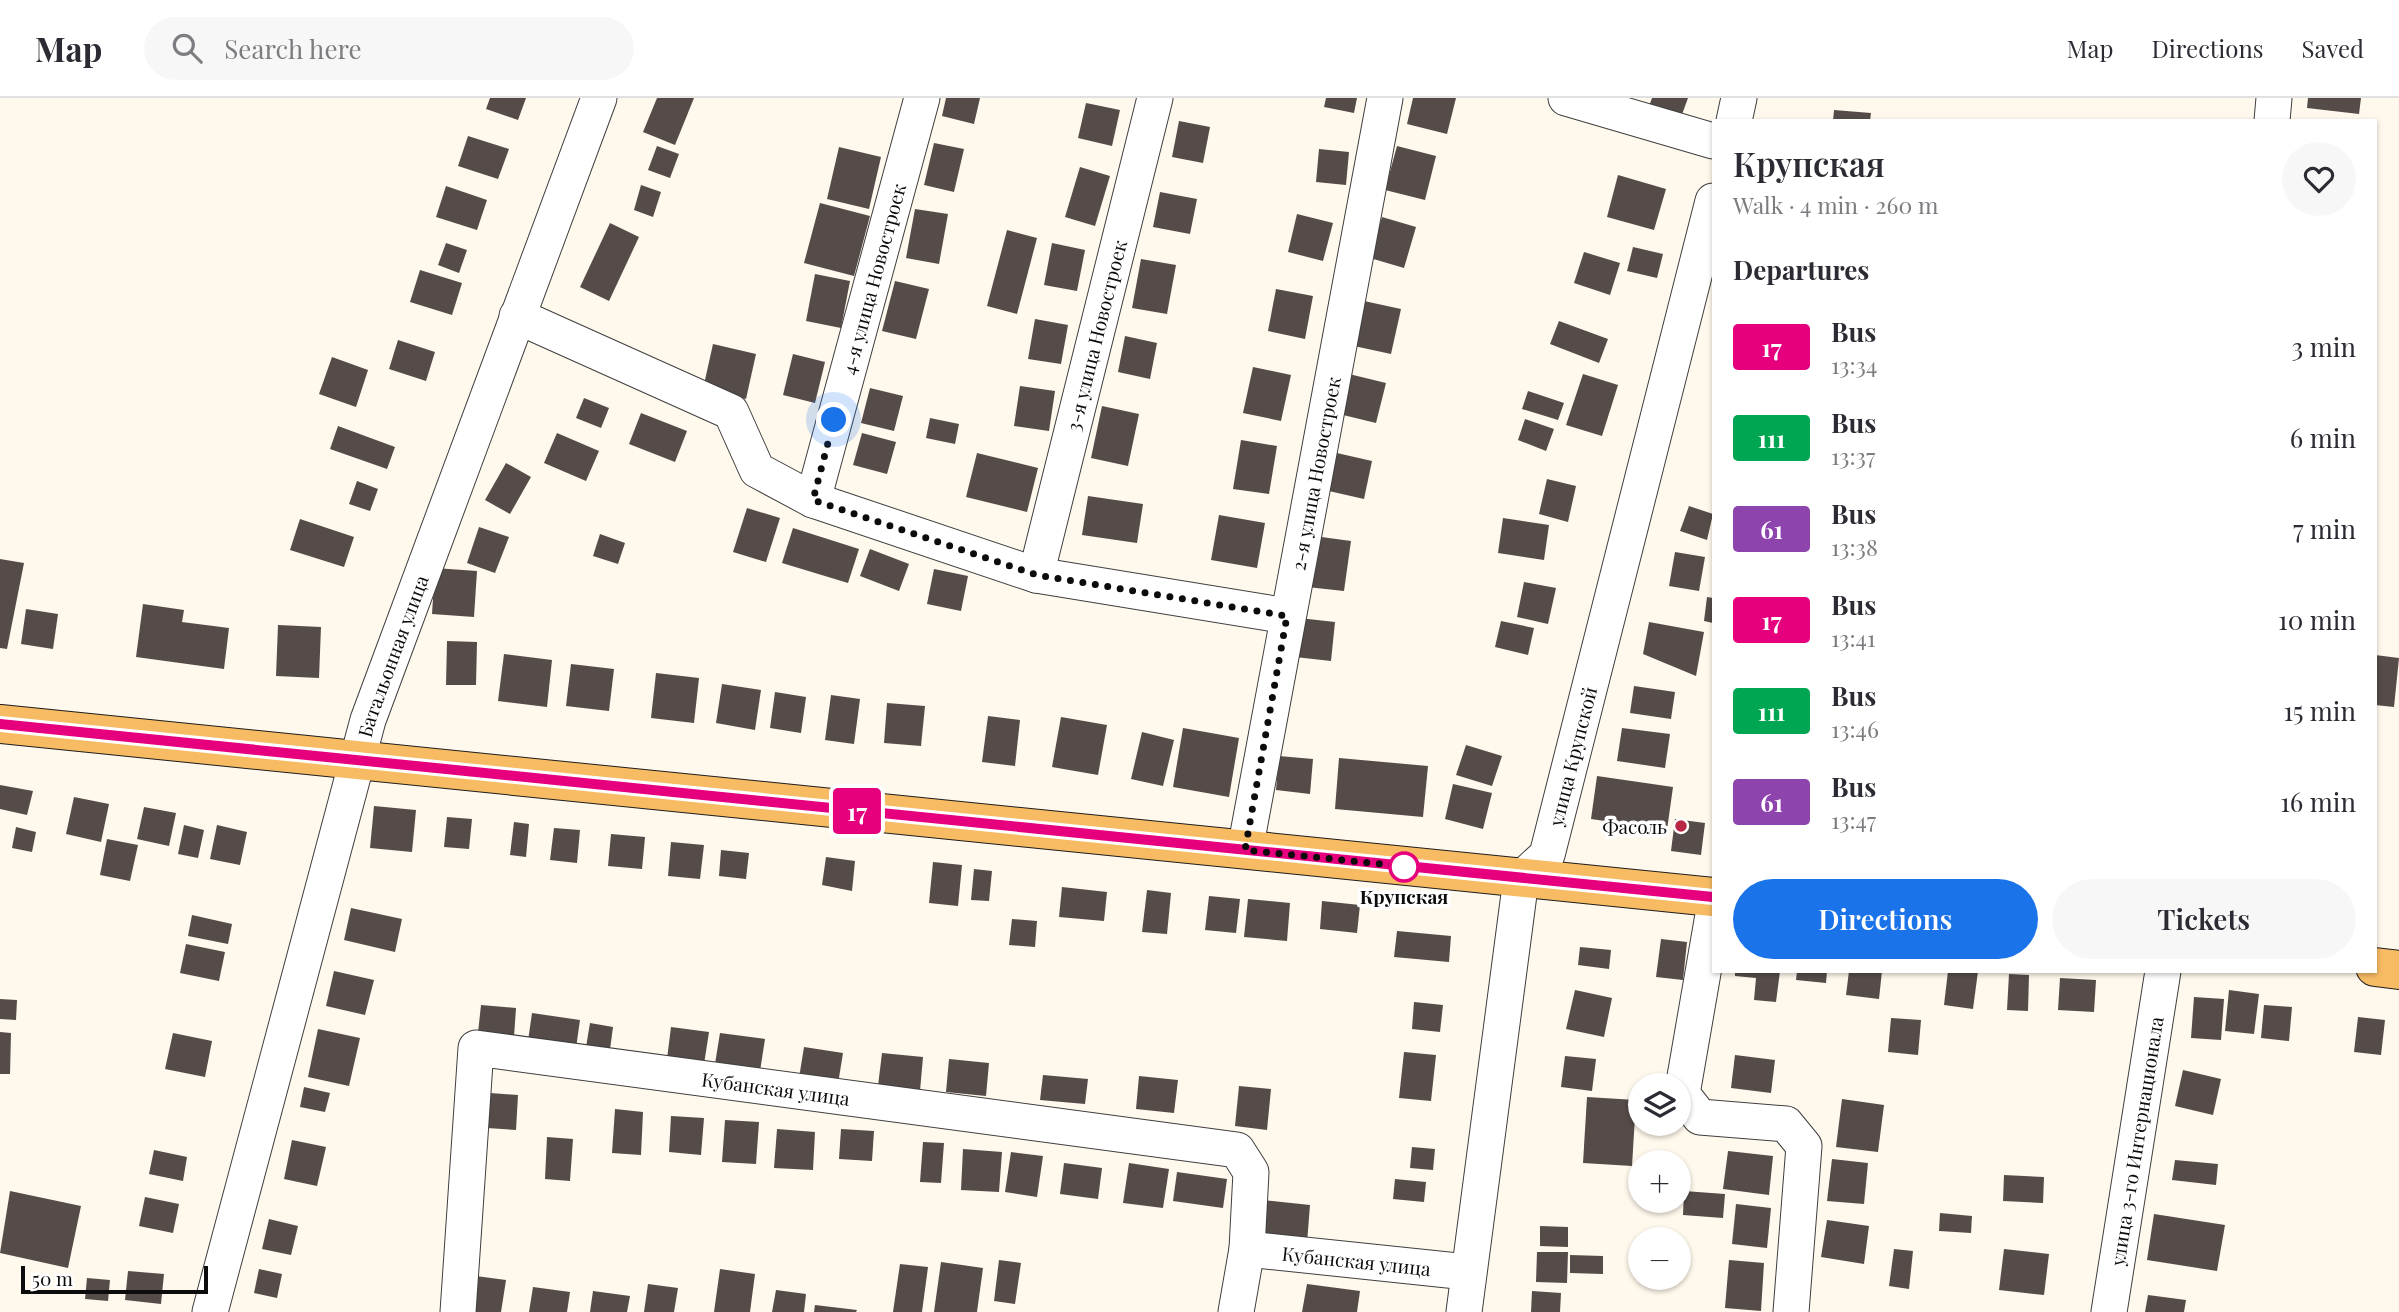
<!DOCTYPE html>
<html lang="en">
<head>
<meta charset="utf-8">
<style>
  body { margin:0; font-family:"Playfair Display",serif; background:#f7f7f7; color:#2b2b33; height:100vh; display:flex; flex-direction:column; font-size:26px; white-space:nowrap }
  * { box-sizing:border-box; margin:0 }
  p { font-size:23px; color:#7c7c81 }
  .icon { flex:none; width:38px; height:38px; fill:none; stroke:currentColor; stroke-width:2; stroke-linecap:round; stroke-linejoin:round }
  .map { position:relative; flex:1; overflow:hidden }
  .panel { position:absolute; left:1712px; top:21px; width:665px; height:854px; display:flex; flex-direction:column; background:#fff; border-radius:0px; box-shadow:0 2px 5px #0004 }
  .panel>* { flex:none }
  .badge { padding:0 14px; border-radius:5px; font-size:24px; line-height:46px }
  .fabs { position:absolute; left:1628px; top:975px; display:grid; gap:14px }
  .fabs a { display:grid; place-items:center; width:63px; height:63px; border-radius:50%; background:#fff; box-shadow:0 2px 5px #0004; font-size:35px }
  .scale { position:absolute; left:21px; bottom:18px; width:187px; box-sizing:border-box; padding-left:7px; border:4px solid #0c0c0c; border-top:0; font-size:19px; line-height:24px; white-space:nowrap; color:#0c0c0c; -webkit-text-stroke:5px #fff; paint-order:stroke }
  .you { position:absolute; width:35px; height:35px; margin:-18px; border:5px solid #fff; border-radius:50%; background:#1a73e8; box-shadow:0 0 0 10px #1a73e833 }
  .map>.badge { position:absolute; translate:-50% -50%; box-shadow:0 0 0 4px #fff }
  h2 { padding:0 21px; font-size:26px; line-height:63px }
  .round { display:grid; place-items:center; flex:none; width:74px; height:74px; border-radius:37px; background:#f7f7f7 }
  .head { display:flex; align-items:center; justify-content:space-between; height:119px; padding:0 21px }
  h1 { font-size:33px; font-weight:600; line-height:52px }
  .button { display:flex; gap:14px; margin-top:auto; padding:14px 21px }
  .button a { flex:1; height:80px; border-radius:42px; background:#1a73e8; color:#fff; font-size:28px; font-weight:600; line-height:80px; text-align:center }
  .button a+a { background:#f7f7f7; color:#2b2b33 }
  ul { padding:0; list-style:none }
  li { display:flex; align-items:center; gap:21px; height:91px; padding:0 21px }
  li div { flex:1 }
  li b { display:block; font-size:26px }
  li em { font-style:normal }
  li .badge { min-width:77px; font-weight:700; text-align:center }
  header { display:flex; align-items:center; gap:42px; box-sizing:border-box; height:98px; padding:0 35px; background:#fff; border-bottom:2px solid #e1e1e2 }
  header strong { font-size:33px }
  nav { display:flex; gap:38px; margin-inline-start:auto; font-size:24px }
  .search { width:490px; height:63px; background:#f7f7f7; display:flex; align-items:center; gap:18px; box-sizing:border-box; padding:0 24px; border-radius:38px; color:#7c7c81; font-size:26px }
  .map>svg:first-child { display:block }
  .building { fill:#554c49 }
  .lines { fill:none; stroke-linecap:round; stroke-linejoin:round }
  .minor-casing { stroke:#3f3f3f; stroke-width:37 }
  .major-casing { stroke:#1d1d1d; stroke-width:40 }
  .minor { stroke:#fff; stroke-width:35 }
  .major { stroke:#f7bb64; stroke-width:38 }
  .line-casing { stroke:#fff; stroke-width:16 }
  .line { stroke:#e6007e; stroke-width:10 }
  .walk { stroke:#0c0c0c; stroke-width:7; stroke-dasharray:0 12.6 }
  .poi-dot { fill:#ba2746; stroke:#fff; stroke-width:2.5 }
  .stop-dot { fill:#fff; stroke:#e6007e; stroke-width:3.5 }
  .labels { text-anchor:middle; dominant-baseline:central; stroke-width:7; stroke-linejoin:round; paint-order:stroke }
  .street-label { font-size:19px; fill:#0c0c0c; stroke:#fff }
  .poi-label { font-size:19px; fill:#0c0c0c; stroke:#fff; text-anchor:end }
  .stop-label { font-size:19px; font-weight:bold; fill:#0c0c0c; stroke:#fff }
</style>
</head>
<body>
<header>
<strong>Map</strong>
<div class="search"><svg class="icon" aria-label="search" viewBox="0 0 24 24"><circle cx="10" cy="10" r="6"/><path d="M15 15l6 6"/></svg>Search here</div>
<nav><a>Map</a><a>Directions</a><a>Saved</a></nav>
</header>
<div class="map">
<svg width="2399" height="1214" viewBox="0 0 2399 1214">
  <rect width="100%" height="100%" fill="#fff8ec"/>
  <g class="building">
    <polygon points="490,0 526,0 518,22 486,11"/>
    <polygon points="657,0 694,0 675,47 643,34"/>
    <polygon points="946,0 980,0 974,26 942,18"/>
    <polygon points="1326,0 1357,0 1354,15 1324,9"/>
    <polygon points="1413,0 1456,0 1447,36 1407,26"/>
    <polygon points="1652,0 1688,0 1680,22 1648,11"/>
    <polygon points="2308,0 2361,0 2359,16 2307,10"/>
    <polygon points="1086,5 1120,12 1112,48 1078,40"/>
    <polygon points="1834,12 1871,15 1870,23 1833,23"/>
    <polygon points="1179,23 1210,29 1203,65 1172,59"/>
    <polygon points="468,38 509,51 498,81 458,68"/>
    <polygon points="934,45 964,51 954,94 924,87"/>
    <polygon points="657,48 679,56 670,80 648,72"/>
    <polygon points="1397,48 1436,58 1425,102 1385,92"/>
    <polygon points="839,49 881,59 869,111 827,101"/>
    <polygon points="1319,51 1349,54 1346,87 1316,84"/>
    <polygon points="1080,69 1110,78 1095,128 1065,119"/>
    <polygon points="1618,77 1666,91 1654,132 1607,119"/>
    <polygon points="641,87 661,94 653,119 634,112"/>
    <polygon points="446,88 487,102 477,132 436,119"/>
    <polygon points="1160,94 1197,101 1190,136 1153,129"/>
    <polygon points="820,105 870,118 854,178 804,165"/>
    <polygon points="915,111 948,116 939,166 906,160"/>
    <polygon points="1297,116 1333,125 1323,163 1288,154"/>
    <polygon points="1382,119 1416,129 1404,170 1370,160"/>
    <polygon points="610,125 639,139 609,203 580,189"/>
    <polygon points="1007,132 1037,140 1017,216 987,208"/>
    <polygon points="446,145 467,152 459,175 438,167"/>
    <polygon points="1052,145 1085,152 1077,193 1044,187"/>
    <polygon points="1633,149 1663,156 1657,180 1627,173"/>
    <polygon points="1584,154 1620,165 1610,197 1574,185"/>
    <polygon points="1141,161 1176,167 1167,216 1132,210"/>
    <polygon points="420,172 462,185 452,217 410,204"/>
    <polygon points="815,176 850,183 841,230 806,223"/>
    <polygon points="895,183 929,191 916,241 882,233"/>
    <polygon points="1276,191 1313,198 1305,241 1268,233"/>
    <polygon points="1364,203 1401,211 1391,256 1354,248"/>
    <polygon points="1035,221 1068,227 1061,266 1028,261"/>
    <polygon points="1559,223 1608,241 1599,265 1550,246"/>
    <polygon points="1125,238 1157,245 1150,281 1118,274"/>
    <polygon points="398,242 435,254 426,283 389,271"/>
    <polygon points="713,246 756,256 746,301 703,291"/>
    <polygon points="793,256 825,264 815,305 783,297"/>
    <polygon points="332,259 368,272 356,309 319,296"/>
    <polygon points="1253,269 1291,277 1281,323 1243,315"/>
    <polygon points="1349,276 1386,285 1376,325 1339,316"/>
    <polygon points="1583,276 1618,287 1602,338 1566,327"/>
    <polygon points="1020,288 1055,293 1049,333 1014,328"/>
    <polygon points="870,290 903,298 894,333 861,325"/>
    <polygon points="1528,293 1564,305 1558,322 1522,311"/>
    <polygon points="584,300 609,310 601,330 576,320"/>
    <polygon points="1102,308 1139,316 1128,368 1091,360"/>
    <polygon points="641,315 687,333 675,364 629,346"/>
    <polygon points="930,320 959,326 955,346 926,340"/>
    <polygon points="1525,321 1554,331 1546,353 1518,342"/>
    <polygon points="338,328 395,349 387,371 330,351"/>
    <polygon points="557,335 599,353 586,383 544,365"/>
    <polygon points="862,335 896,344 887,376 853,367"/>
    <polygon points="1241,342 1277,348 1269,396 1233,391"/>
    <polygon points="1328,353 1372,363 1364,401 1320,391"/>
    <polygon points="977,355 1038,370 1027,414 966,399"/>
    <polygon points="506,365 531,379 510,416 485,402"/>
    <polygon points="1547,381 1576,388 1568,424 1539,416"/>
    <polygon points="357,383 378,391 370,413 349,406"/>
    <polygon points="1088,398 1143,406 1137,445 1082,437"/>
    <polygon points="1689,408 1713,416 1707,442 1680,433"/>
    <polygon points="747,410 780,420 766,464 733,454"/>
    <polygon points="1219,417 1265,425 1257,470 1211,462"/>
    <polygon points="1503,420 1549,427 1544,462 1498,455"/>
    <polygon points="300,421 354,439 344,469 290,452"/>
    <polygon points="479,429 509,439 495,475 467,465"/>
    <polygon points="793,430 859,451 848,485 782,465"/>
    <polygon points="600,436 625,445 618,466 593,458"/>
    <polygon points="1314,438 1351,443 1344,493 1307,489"/>
    <polygon points="870,451 909,466 899,493 860,478"/>
    <polygon points="1675,454 1705,459 1699,493 1669,488"/>
    <polygon points="0,461 24,465 7,551 0,550"/>
    <polygon points="435,470 477,473 474,519 432,516"/>
    <polygon points="934,471 968,478 961,513 927,506"/>
    <polygon points="1524,484 1556,490 1548,526 1517,519"/>
    <polygon points="1707,499 1713,500 1713,525 1704,523"/>
    <polygon points="143,506 184,512 182,524 229,530 224,571 136,559"/>
    <polygon points="26,511 58,516 53,551 21,546"/>
    <polygon points="1299,520 1335,524 1331,563 1295,559"/>
    <polygon points="1501,523 1534,530 1528,557 1495,549"/>
    <polygon points="1649,524 1704,534 1696,578 1643,556"/>
    <polygon points="278,527 321,529 319,580 276,578"/>
    <polygon points="447,543 477,544 476,587 446,587"/>
    <polygon points="504,556 552,562 547,609 498,603"/>
    <polygon points="2375,557 2399,560 2394,609 2375,607"/>
    <polygon points="571,566 614,571 609,613 566,608"/>
    <polygon points="656,575 699,580 694,625 651,620"/>
    <polygon points="722,586 761,592 755,632 716,625"/>
    <polygon points="1634,588 1675,594 1671,621 1630,615"/>
    <polygon points="775,594 806,599 801,635 770,630"/>
    <polygon points="831,597 860,601 854,646 825,642"/>
    <polygon points="887,605 925,608 921,648 884,645"/>
    <polygon points="988,618 1020,622 1015,668 982,664"/>
    <polygon points="1061,619 1107,627 1098,677 1052,669"/>
    <polygon points="1183,630 1239,640 1229,699 1173,689"/>
    <polygon points="1622,630 1670,636 1665,670 1617,663"/>
    <polygon points="1142,634 1174,642 1163,688 1131,681"/>
    <polygon points="1466,647 1502,658 1492,688 1456,677"/>
    <polygon points="1279,658 1313,661 1310,696 1276,692"/>
    <polygon points="1339,660 1428,668 1423,719 1335,711"/>
    <polygon points="1597,678 1673,689 1667,732 1591,721"/>
    <polygon points="1453,686 1492,695 1483,731 1445,721"/>
    <polygon points="0,687 33,693 27,717 0,711"/>
    <polygon points="74,699 109,706 101,744 66,736"/>
    <polygon points="374,708 416,712 412,754 370,750"/>
    <polygon points="144,709 176,715 169,748 137,741"/>
    <polygon points="447,719 472,721 469,751 444,749"/>
    <polygon points="1675,721 1705,725 1701,757 1671,753"/>
    <polygon points="514,724 529,726 526,759 510,757"/>
    <polygon points="184,727 204,732 198,760 178,756"/>
    <polygon points="217,727 247,734 240,767 210,761"/>
    <polygon points="16,729 36,734 32,754 12,750"/>
    <polygon points="554,730 580,732 577,765 550,762"/>
    <polygon points="611,736 645,739 642,771 608,768"/>
    <polygon points="107,741 138,747 130,783 100,777"/>
    <polygon points="671,744 704,747 700,781 668,778"/>
    <polygon points="721,752 749,755 746,781 719,778"/>
    <polygon points="826,759 855,763 852,793 822,787"/>
    <polygon points="933,764 962,767 958,808 929,805"/>
    <polygon points="974,771 992,773 989,803 971,802"/>
    <polygon points="1062,789 1107,794 1104,823 1059,819"/>
    <polygon points="1147,792 1171,795 1167,836 1142,834"/>
    <polygon points="1209,798 1240,801 1236,835 1205,832"/>
    <polygon points="1248,801 1290,805 1287,843 1244,839"/>
    <polygon points="1322,803 1360,807 1357,835 1320,831"/>
    <polygon points="351,810 402,821 395,854 344,842"/>
    <polygon points="192,817 232,826 228,846 188,838"/>
    <polygon points="1012,821 1037,823 1035,849 1009,847"/>
    <polygon points="1397,833 1451,838 1449,864 1394,859"/>
    <polygon points="1661,841 1687,844 1683,882 1656,879"/>
    <polygon points="186,846 225,854 219,883 180,875"/>
    <polygon points="1580,849 1611,852 1609,871 1578,867"/>
    <polygon points="334,873 374,882 365,917 326,908"/>
    <polygon points="1735,873 1780,873 1776,904 1754,902 1756,880 1735,878"/>
    <polygon points="1797,873 1827,873 1826,885 1796,882"/>
    <polygon points="1849,873 1882,873 1879,901 1846,897"/>
    <polygon points="1948,873 1978,873 1973,911 1944,907"/>
    <polygon points="2009,876 2029,877 2028,913 2007,912"/>
    <polygon points="2060,880 2096,882 2094,914 2058,912"/>
    <polygon points="1575,892 1612,900 1604,939 1566,931"/>
    <polygon points="2229,892 2259,896 2254,936 2225,933"/>
    <polygon points="2194,899 2224,901 2221,942 2191,940"/>
    <polygon points="0,901 17,902 16,922 0,921"/>
    <polygon points="1414,904 1443,907 1440,934 1412,931"/>
    <polygon points="481,907 516,910 514,939 478,935"/>
    <polygon points="2264,907 2292,909 2289,943 2261,940"/>
    <polygon points="532,915 580,922 575,957 527,950"/>
    <polygon points="2358,919 2385,922 2381,957 2354,954"/>
    <polygon points="1891,920 1921,922 1918,957 1888,954"/>
    <polygon points="590,925 613,929 609,959 585,955"/>
    <polygon points="671,929 709,934 704,966 667,961"/>
    <polygon points="318,931 360,940 349,988 308,979"/>
    <polygon points="0,934 11,935 10,976 0,976"/>
    <polygon points="173,935 212,943 205,979 165,971"/>
    <polygon points="720,935 765,941 760,973 715,966"/>
    <polygon points="804,949 843,955 838,986 799,980"/>
    <polygon points="1404,954 1436,957 1431,1003 1399,1000"/>
    <polygon points="882,955 923,959 920,993 878,988"/>
    <polygon points="1735,957 1775,962 1771,995 1731,990"/>
    <polygon points="1565,958 1596,961 1592,993 1561,989"/>
    <polygon points="949,961 989,965 986,998 946,994"/>
    <polygon points="2183,972 2221,981 2213,1017 2175,1008"/>
    <polygon points="1043,977 1088,981 1085,1006 1040,1002"/>
    <polygon points="1139,978 1178,982 1174,1015 1136,1011"/>
    <polygon points="1239,988 1271,991 1267,1032 1235,1028"/>
    <polygon points="304,989 330,995 325,1014 300,1009"/>
    <polygon points="490,995 518,997 516,1032 487,1030"/>
    <polygon points="1587,999 1636,1002 1632,1068 1583,1065"/>
    <polygon points="1842,1001 1884,1007 1878,1054 1836,1049"/>
    <polygon points="615,1011 643,1014 641,1057 612,1055"/>
    <polygon points="671,1018 704,1020 701,1057 669,1054"/>
    <polygon points="725,1022 759,1024 756,1066 722,1064"/>
    <polygon points="777,1031 815,1034 813,1072 774,1070"/>
    <polygon points="841,1031 874,1033 872,1063 839,1061"/>
    <polygon points="547,1039 573,1041 570,1083 545,1081"/>
    <polygon points="292,1042 326,1049 317,1088 284,1081"/>
    <polygon points="923,1044 944,1045 941,1085 920,1084"/>
    <polygon points="1412,1049 1435,1051 1433,1072 1410,1070"/>
    <polygon points="963,1051 1002,1054 999,1094 961,1092"/>
    <polygon points="154,1052 187,1059 183,1083 149,1076"/>
    <polygon points="1728,1053 1773,1058 1769,1097 1723,1091"/>
    <polygon points="1011,1054 1043,1058 1037,1099 1005,1094"/>
    <polygon points="1832,1061 1868,1065 1864,1106 1827,1103"/>
    <polygon points="2175,1062 2218,1066 2216,1087 2172,1082"/>
    <polygon points="1064,1065 1102,1070 1098,1101 1060,1096"/>
    <polygon points="1129,1065 1169,1071 1163,1110 1123,1105"/>
    <polygon points="1177,1074 1227,1081 1223,1110 1173,1103"/>
    <polygon points="2004,1077 2044,1079 2043,1105 2003,1103"/>
    <polygon points="1395,1081 1426,1084 1424,1104 1393,1101"/>
    <polygon points="10,1093 81,1108 68,1170 0,1155"/>
    <polygon points="1684,1093 1725,1096 1723,1120 1683,1117"/>
    <polygon points="145,1099 179,1106 173,1135 139,1128"/>
    <polygon points="1263,1102 1310,1107 1307,1145 1260,1140"/>
    <polygon points="1736,1106 1771,1110 1767,1150 1732,1146"/>
    <polygon points="1940,1115 1972,1118 1971,1135 1939,1133"/>
    <polygon points="2154,1116 2225,1127 2217,1173 2147,1162"/>
    <polygon points="269,1121 298,1128 291,1157 262,1151"/>
    <polygon points="1827,1122 1869,1128 1864,1166 1821,1159"/>
    <polygon points="1540,1128 1568,1129 1568,1149 1540,1148"/>
    <polygon points="1894,1151 1913,1153 1909,1191 1889,1188"/>
    <polygon points="2004,1151 2049,1156 2044,1197 1999,1192"/>
    <polygon points="1537,1154 1568,1154 1567,1185 1536,1184"/>
    <polygon points="1570,1157 1603,1158 1603,1176 1570,1175"/>
    <polygon points="999,1162 1021,1165 1015,1206 994,1203"/>
    <polygon points="1729,1162 1764,1165 1761,1213 1725,1210"/>
    <polygon points="941,1164 983,1170 977,1214 934,1214"/>
    <polygon points="900,1166 928,1169 922,1214 893,1214"/>
    <polygon points="259,1171 282,1176 277,1200 254,1195"/>
    <polygon points="720,1171 755,1176 750,1214 714,1214"/>
    <polygon points="128,1173 164,1176 161,1206 125,1202"/>
    <polygon points="476,1178 506,1182 501,1214 471,1214"/>
    <polygon points="87,1180 110,1182 108,1203 85,1201"/>
    <polygon points="648,1186 678,1190 674,1214 644,1214"/>
    <polygon points="1307,1186 1360,1193 1357,1214 1302,1214"/>
    <polygon points="533,1189 570,1194 567,1214 529,1214"/>
    <polygon points="776,1192 806,1196 804,1214 772,1214"/>
    <polygon points="593,1193 630,1198 627,1214 590,1214"/>
    <polygon points="1532,1193 1561,1195 1560,1214 1531,1214"/>
    <polygon points="2148,1197 2186,1202 2184,1214 2145,1214"/>
    <polygon points="815,1207 857,1212 856,1214 814,1214"/>
  </g>
  <g class="lines">
    <g class="minor-casing">
      <g id="minor">
        <polyline points="1566,0 1713,43"/>
        <polyline points="1734,23 1739,0"/>
        <polyline points="2272,23 2274,0"/>
        <polyline points="517,218 731,314 757,372 813,402 1036,477 1287,518"/>
        <path id="s1" d="M813,402L922,0"/>
        <path id="s2" d="M1036,477L1155,0"/>
        <path id="s3" d="M1245,752L1385,0"/>
        <polyline points="1713,817 1682,996 1700,1019 1786,1026 1804,1048 1791,1214"/>
        <path id="s4" d="M1247,1151L1467,1174"/>
        <path id="s5" d="M210,1214L368,622L599,0"/>
        <path id="s6" d="M458,1214L476,950L1237,1052L1251,1074L1247,1151L1236,1214"/>
        <path id="s7" d="M1464,1214L1521,781L1547,757L1713,103"/>
        <path id="s8" d="M2109,1214L2163,873"/>
      </g>
    </g>
    <g class="major-casing">
      <g id="major">
        <polyline points="0,626 1713,799"/>
        <polyline points="2375,869 2399,872"/>
      </g>
    </g>
    <use href="#minor" class="minor"/>
    <use href="#major" class="major"/>
  </g>
  <g class="lines">
    <g class="line-casing">
      <polyline id="line" points="0,626 1713,799"/>
    </g>
    <use href="#line" class="line"/>
    <polyline class="walk" points="834,322 813,402 1037,477 1287,518 1245,752 1411,769 1404,769"/>
  </g>
  <circle class="poi-dot" cx="1681" cy="728" r="7"/>
  <circle class="stop-dot" cx="1404" cy="769" r="14"/>
  <g class="labels">
    <g class="street-label">
      <text stroke="none"><textPath href="#s1" startOffset="229">4-я улица Новостроек</textPath></text>
      <text stroke="none"><textPath href="#s2" startOffset="247">3-я улица Новостроек</textPath></text>
      <text stroke="none"><textPath href="#s3" startOffset="383">2-я улица Новостроек</textPath></text>
      <text stroke="none"><textPath href="#s5" startOffset="681">Батальонная улица</textPath></text>
      <text stroke="none"><textPath href="#s7" startOffset="574">улица Крупской</textPath></text>
      <text stroke="none"><textPath href="#s6" startOffset="567">Кубанская улица</textPath></text>
      <text stroke="none"><textPath href="#s8" startOffset="173">улица 3-го Интернационала</textPath></text>
      <text stroke="none"><textPath href="#s4" startOffset="110">Кубанская улица</textPath></text>
    </g>
    <g class="poi-label">
      <text x="1667" y="728">Фасоль</text>
    </g>
    <g class="stop-label">
      <text x="1404" y="798">Крупская</text>
    </g>
  </g>
</svg>
<div class="fabs">
<a><svg class="icon" aria-label="layers" viewBox="0 0 24 24"><path d="M12 4l9 5-9 5-9-5zM3 14l9 5 9-5"/></svg></a>
<a>+</a>
<a>−</a>
</div>
<div class="scale">50 m</div>
<div class="you" style="left:834px;top:322px"></div>
<b class="badge" style="left:857px;top:713px;background:#e6007e;color:#fff">17</b>
<section class="panel">
<div class="head"><div><h1>Крупская</h1><p>Walk · 4 min · 260 m</p></div><a class="round"><svg class="icon" aria-label="heart" viewBox="0 0 24 24"><path d="M12 20l-8-8c-3-5 5-10 8-4 3-6 11-1 8 4z"/></svg></a></div>
<h2>Departures</h2>
<ul>
<li><span class="badge" style="background:#e6007e;color:#fff">17</span><div><b>Bus</b><p>13:34</p></div><em>3 min</em></li>
<li><span class="badge" style="background:#00a651;color:#fff">111</span><div><b>Bus</b><p>13:37</p></div><em>6 min</em></li>
<li><span class="badge" style="background:#8e44ad;color:#fff">61</span><div><b>Bus</b><p>13:38</p></div><em>7 min</em></li>
<li><span class="badge" style="background:#e6007e;color:#fff">17</span><div><b>Bus</b><p>13:41</p></div><em>10 min</em></li>
<li><span class="badge" style="background:#00a651;color:#fff">111</span><div><b>Bus</b><p>13:46</p></div><em>15 min</em></li>
<li><span class="badge" style="background:#8e44ad;color:#fff">61</span><div><b>Bus</b><p>13:47</p></div><em>16 min</em></li>
</ul>
<div class="button"><a>Directions</a><a>Tickets</a></div>
</section>
</div>
</body>
</html>
